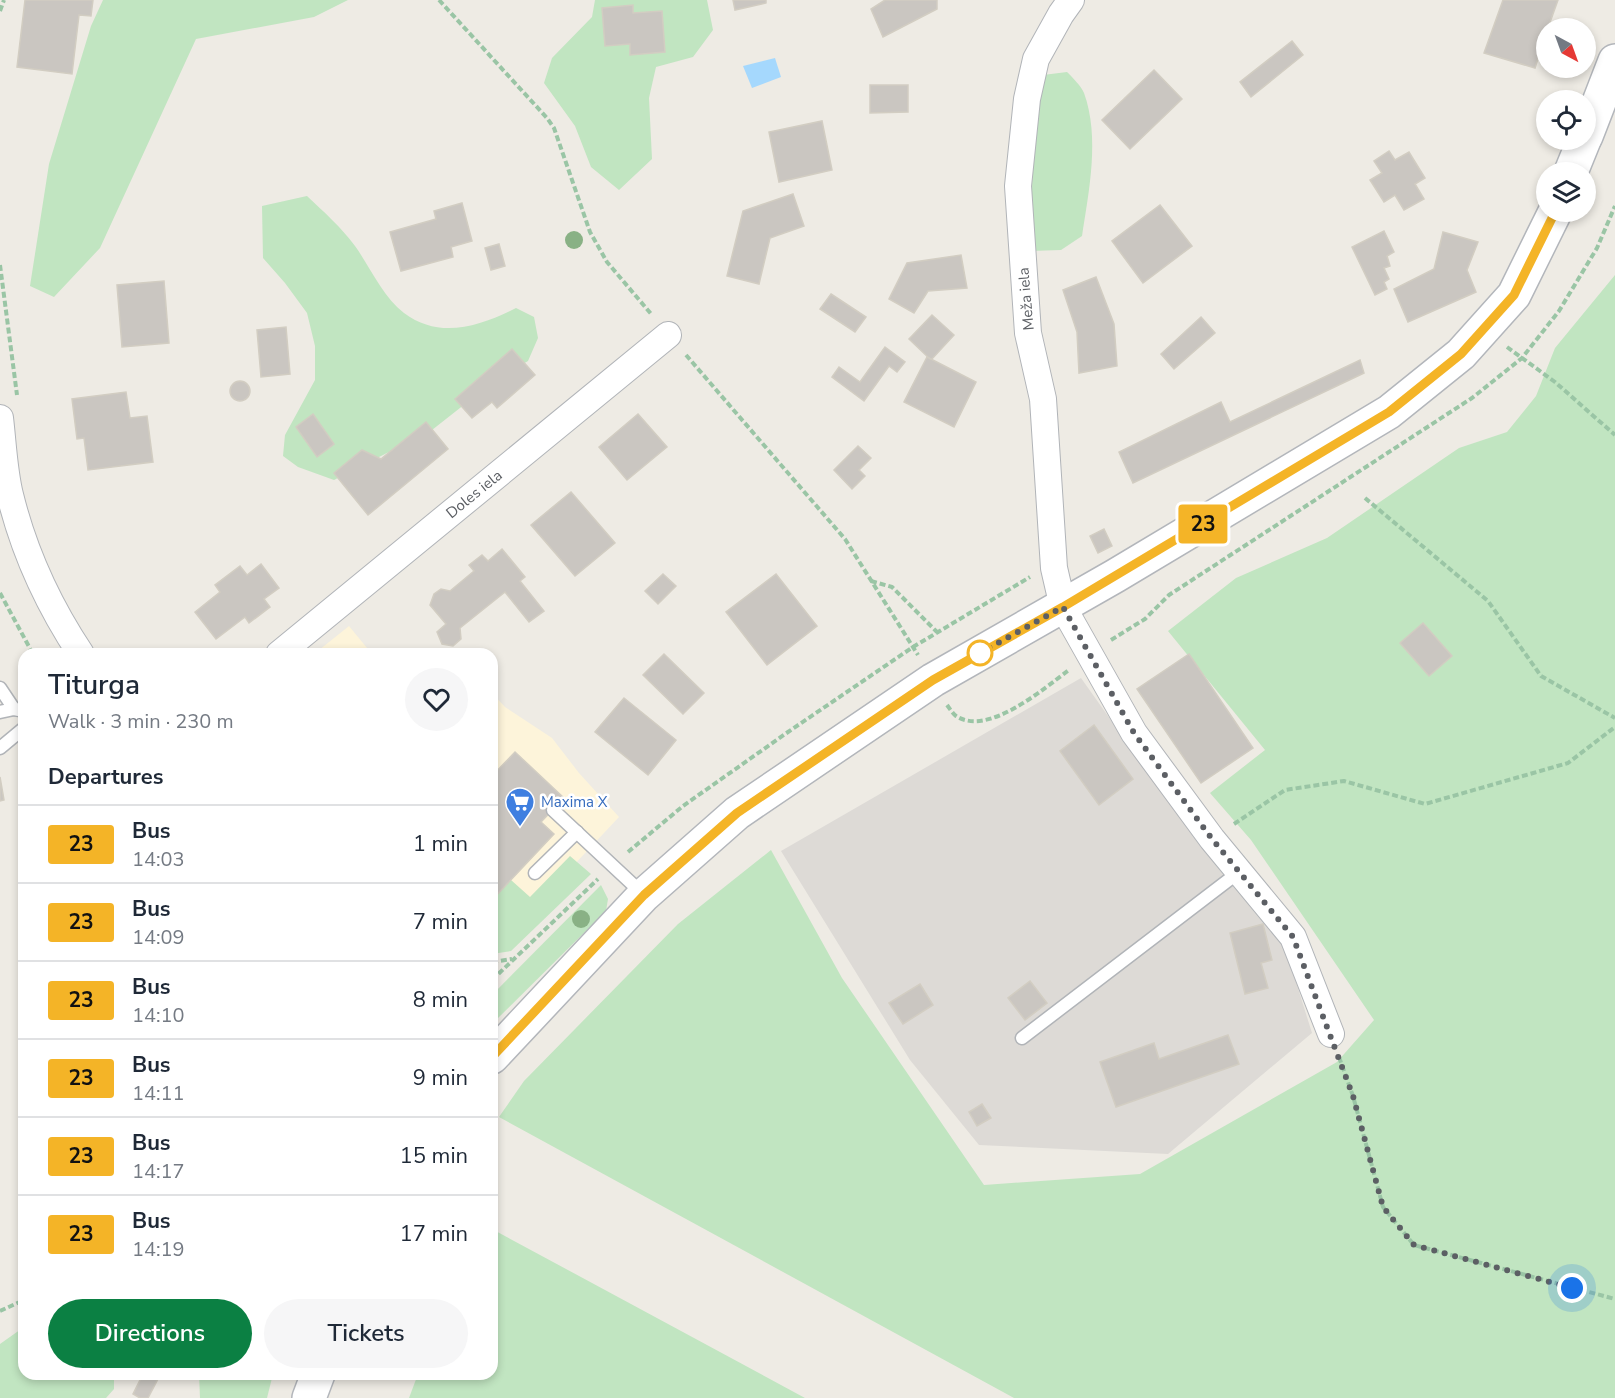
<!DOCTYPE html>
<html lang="en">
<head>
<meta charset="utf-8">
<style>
  body { margin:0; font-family:"Nunito Sans",sans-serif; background:#f6f6f7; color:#1f2937; height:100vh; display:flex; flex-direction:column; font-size:22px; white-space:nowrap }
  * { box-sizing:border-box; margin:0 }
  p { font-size:20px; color:#747a83 }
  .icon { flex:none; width:33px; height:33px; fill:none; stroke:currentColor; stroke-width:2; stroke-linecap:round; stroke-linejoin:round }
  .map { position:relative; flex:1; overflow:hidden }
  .panel { position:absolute; left:18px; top:648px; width:480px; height:732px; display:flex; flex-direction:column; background:#fff; border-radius:18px; box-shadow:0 3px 9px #0003 }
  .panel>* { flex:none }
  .badge { padding:0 12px; border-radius:4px; font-size:21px; line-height:39px }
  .needle { width:39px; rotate:139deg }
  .controls { position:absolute; left:1536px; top:18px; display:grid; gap:12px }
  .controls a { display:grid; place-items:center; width:60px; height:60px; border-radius:50%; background:#fff; box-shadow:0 3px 9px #0003; font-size:30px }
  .you { position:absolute; width:30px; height:30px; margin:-15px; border:4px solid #fff; border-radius:50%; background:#1a73e8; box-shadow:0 0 0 9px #1a73e833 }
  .map>.badge { position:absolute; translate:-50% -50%; box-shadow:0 0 0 3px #fff }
  h2 { padding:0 30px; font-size:22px; line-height:54px }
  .round { display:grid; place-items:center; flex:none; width:63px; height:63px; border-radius:32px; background:#f6f6f7 }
  .summary { display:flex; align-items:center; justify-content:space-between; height:102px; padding:0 30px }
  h1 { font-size:28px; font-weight:600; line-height:45px }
  .button { display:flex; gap:12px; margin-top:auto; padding:12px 30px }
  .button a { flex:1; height:69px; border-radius:36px; background:#0b8043; color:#fff; font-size:24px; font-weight:600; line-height:69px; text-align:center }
  .button a+a { background:#f6f6f7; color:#1f2937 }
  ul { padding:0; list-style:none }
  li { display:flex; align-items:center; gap:18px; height:78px; padding:0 30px; border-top:2px solid #e0e1e3 }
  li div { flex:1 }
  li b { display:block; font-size:22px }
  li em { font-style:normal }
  li .badge { min-width:66px; font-weight:700; text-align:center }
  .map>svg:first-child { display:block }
  .commercial { fill:#fdf4da }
  .industrial { fill:#dddad6 }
  .green { fill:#c1e5c1 }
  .water { fill:#a5d8fd }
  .building { fill:#cac6c1; stroke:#d2cdc2; stroke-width:1.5 }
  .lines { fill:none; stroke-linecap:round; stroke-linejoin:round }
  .lane-casing { stroke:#b1b4b8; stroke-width:15 }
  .street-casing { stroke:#b1b4b8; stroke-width:28 }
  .secondary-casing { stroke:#b3b6bb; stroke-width:36 }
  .path { stroke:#9ac5a5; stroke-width:4; stroke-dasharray:6 3; stroke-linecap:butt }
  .lane { stroke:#fff; stroke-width:12 }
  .street { stroke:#fff; stroke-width:26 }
  .secondary { stroke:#fff; stroke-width:33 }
  .tree { fill:#89b185 }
  .line-casing { stroke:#fff; stroke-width:14 }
  .line { stroke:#f4b427; stroke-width:9 }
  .walk { stroke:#5c5f64; stroke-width:6; stroke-dasharray:0 10.8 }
  .stop-dot { fill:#fff; stroke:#f4b427; stroke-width:3 }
  .labels { text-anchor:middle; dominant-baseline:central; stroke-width:5; stroke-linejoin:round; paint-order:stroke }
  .street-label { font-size:15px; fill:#5c5f64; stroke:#fff }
  .shop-label { font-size:15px; fill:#366cbe; stroke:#fff; text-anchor:start }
</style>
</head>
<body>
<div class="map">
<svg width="1615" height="1398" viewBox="0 0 1615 1398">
  <rect width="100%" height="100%" fill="#eeebe4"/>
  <g class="commercial">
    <polygon points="349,626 372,654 314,654"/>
    <polygon points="492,693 505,707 552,738 579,773 619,817 492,952"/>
  </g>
  <polygon class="industrial" points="1081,678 1167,799 1281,934 1312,1033 1168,1154 979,1145 910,1060 781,851"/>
  <g class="green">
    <polygon points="103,0 348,0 314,17 196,39 100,248 54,297 30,286 49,164 91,26"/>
    <polygon points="595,0 707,0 713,30 693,57 656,67 649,98 652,159 619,190 591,167 575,126 544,83 552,58 592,17"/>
    <path d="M1067,72C1073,78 1081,86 1084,93C1100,137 1089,191 1082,236L1061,250L1030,251L1034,126L1043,75Z"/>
    <path d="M307,196C324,212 341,227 355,246C370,267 383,297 404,313C440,340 480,326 516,308L534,317L538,338L528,361L493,382L432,430L334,480L298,467L283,456L285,435L315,380V346L307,313L285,283L263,258L262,206Z"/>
    <polygon points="1615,275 1615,1398 1014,1398 499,1117 524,1081 678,924 771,850 842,978 984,1185 1140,1174 1337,1062 1374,1020 1251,840 1210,793 1265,750 1168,631 1236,578 1327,538 1459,448 1507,432 1536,396 1555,348"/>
    <polygon points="570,856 591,874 511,951 492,954 492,900 511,880 530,897"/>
    <polygon points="601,885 608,899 606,911 492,1024 492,995"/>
    <polygon points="492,1229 805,1398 409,1398 418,1374 492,1374"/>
    <polygon points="24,1327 24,1374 114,1374 114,1389 106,1398 0,1398 0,1344"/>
    <polygon points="199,1374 273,1374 267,1398 200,1398"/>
  </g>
  <polygon class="water" points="775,58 781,77 752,88 743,66"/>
  <g class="building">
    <polygon points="25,0 93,0 91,16 79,15 72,74 17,67"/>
    <polygon points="733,0 766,0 766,3 735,10"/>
    <polygon points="885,0 937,0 937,9 883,37 871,9"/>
    <polygon points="1503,0 1558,0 1548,28 1546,28 1546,34 1535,68 1484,53"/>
    <polygon points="633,5 633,13 662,11 665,52 630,55 630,44 605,46 602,8"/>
    <polygon points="1292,41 1303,55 1251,97 1240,82"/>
    <polygon points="1154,70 1182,99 1130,149 1102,120"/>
    <polygon points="870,85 908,85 908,112 870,113"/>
    <polygon points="822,121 832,170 779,182 769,132"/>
    <polygon points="1389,151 1395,160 1409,152 1425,178 1415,184 1424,199 1404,210 1395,195 1384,202 1370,180 1382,173 1374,161"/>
    <polygon points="793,194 804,226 770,238 759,284 727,276 743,211"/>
    <polygon points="462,203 472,241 451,247 453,257 401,271 390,232 436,219 434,211"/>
    <polygon points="1160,205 1192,246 1143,283 1112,241"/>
    <polygon points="1384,231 1394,252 1387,256 1390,266 1384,268 1389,279 1384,282 1387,289 1375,295 1352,247"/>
    <polygon points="1443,232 1478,242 1467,270 1476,292 1408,322 1394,289 1434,269"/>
    <polygon points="499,244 505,266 491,270 485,248"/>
    <polygon points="961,255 967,288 928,291 914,313 889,299 907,263"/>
    <polygon points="1096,277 1114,324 1117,366 1079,373 1077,332 1063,290"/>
    <polygon points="164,281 169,343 122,347 117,285"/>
    <polygon points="831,294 866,317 855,332 820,309"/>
    <polygon points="932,315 954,335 931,360 909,339"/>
    <polygon points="1201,317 1215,333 1174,369 1161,354"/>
    <polygon points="286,327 290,374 261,377 257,330"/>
    <polygon points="885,347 905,362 897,372 889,366 864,401 832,377 839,367 860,382"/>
    <polygon points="512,349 535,375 497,408 492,402 472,418 455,399"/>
    <polygon points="927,357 976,382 954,427 904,402"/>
    <polygon points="1360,360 1364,373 1133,483 1119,452 1221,402 1230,422"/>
    <circle cx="240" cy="391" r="10"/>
    <polygon points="126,392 130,418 147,416 153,462 88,470 84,438 77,439 72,399"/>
    <polygon points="313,414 334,444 317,457 296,427"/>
    <polygon points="638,414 667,447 627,480 599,447"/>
    <polygon points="426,422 448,449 368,515 334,473 362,450 381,459"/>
    <polygon points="858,446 871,458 859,470 865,476 852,489 834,470"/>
    <polygon points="571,492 615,543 575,576 531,525"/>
    <polygon points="1104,529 1112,546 1098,553 1090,536"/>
    <polygon points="502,549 525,577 520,581 544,611 529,622 505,592 460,628 461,639 453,646 442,644 437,632 446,624 430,605 434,594 441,589 450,591 474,571 469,565 482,555 488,561"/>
    <polygon points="261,564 279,588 264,599 270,607 249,623 245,617 216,639 195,612 220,592 215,585 240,566 247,575"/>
    <polygon points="663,574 676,586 658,604 645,591"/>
    <polygon points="776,574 817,626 767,665 726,612"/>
    <polygon points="1423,623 1452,656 1429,676 1400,643"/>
    <polygon points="664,654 704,693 683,714 643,675"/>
    <polygon points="1189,654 1253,748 1201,783 1137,689"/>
    <polygon points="624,698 676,740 648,775 595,732"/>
    <polygon points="1094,725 1133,779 1099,805 1060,751"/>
    <polygon points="515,752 564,798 541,822 554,834 492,900 492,776"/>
    <polygon points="0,777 4,800 0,801"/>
    <polygon points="1263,924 1272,960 1261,963 1268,988 1245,994 1230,933"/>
    <polygon points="1030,981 1047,1003 1025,1020 1008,998"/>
    <polygon points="920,984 933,1005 903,1024 889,1003"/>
    <polygon points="1228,1035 1239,1064 1116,1107 1100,1062 1154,1043 1159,1059"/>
    <polygon points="982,1104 991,1118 977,1126 969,1112"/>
    <polygon points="143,1374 153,1374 159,1377 148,1398 140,1398 133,1394"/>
  </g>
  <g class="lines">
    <g class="lane-casing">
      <g id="lane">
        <polyline points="0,688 14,709"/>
        <polyline points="0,712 14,709 24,711"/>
        <polyline points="0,748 24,728"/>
        <polyline points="553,810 643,894"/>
        <polyline points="535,873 577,832"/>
        <polyline points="1022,1038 1239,872"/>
      </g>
    </g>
    <g class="street-casing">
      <g id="street">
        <polyline points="1071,0 1061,14 1036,59 1027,99 1018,186 1028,333 1043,399 1054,568 1063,607 1134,733 1212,839 1293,937 1331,1034"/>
        <path d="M0,418C3,443 4,471 10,495C24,552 49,606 81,654"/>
        <polyline points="279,654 668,335"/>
      </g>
    </g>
    <g class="secondary-casing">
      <g id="secondary">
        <polyline points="1586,136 1615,61"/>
        <polyline points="1571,172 1584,140"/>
        <polyline points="492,1057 644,895 737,813 933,680 1115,576 1389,412 1461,354 1514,295 1555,212"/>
        <polyline points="309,1398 318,1374"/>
      </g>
    </g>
    <g class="path">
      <polyline points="439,0 547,118 554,128 590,232 607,262 652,315"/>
      <polyline points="0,11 4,0"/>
      <polyline points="0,265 17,395"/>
      <polyline points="1507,347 1555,382 1615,435"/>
      <polyline points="686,355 845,539 918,655"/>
      <polyline points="1365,498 1488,601 1541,676 1615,718"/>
      <polyline points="871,581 892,587 937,632"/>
      <polyline points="0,593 33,654"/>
      <polyline points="1111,640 1145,619 1169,595 1472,398 1522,358 1559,311 1597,248 1615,206"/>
      <path d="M947,705C950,709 953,714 956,716C988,737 1043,689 1069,670"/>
      <polyline points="1234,824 1285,790 1344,781 1425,804 1568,763 1615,727"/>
      <polyline points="628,852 683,806 788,732 913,647 1030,577"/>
      <polyline points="492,962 512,959"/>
      <polyline points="492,980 598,879"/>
      <polyline points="1339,1057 1353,1096 1383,1207 1414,1245 1615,1299"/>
      <polyline points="0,1311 24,1300"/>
    </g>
    <use href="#lane" class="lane"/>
    <use href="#street" class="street"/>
    <use href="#secondary" class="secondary"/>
  </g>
  <g class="tree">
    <circle cx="574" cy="240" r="9"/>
    <circle cx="581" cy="919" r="9"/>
  </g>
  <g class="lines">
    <g class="line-casing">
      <polyline id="line" points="492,1057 644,895 737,813 933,680 1063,607 1389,412 1461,354 1514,295 1555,212"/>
    </g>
    <use href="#line" class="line"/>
    <polyline class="walk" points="980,653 1063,607 1134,733 1212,839 1293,937 1353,1096 1383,1207 1414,1245 1572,1288"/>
  </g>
  <defs>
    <g id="supermarket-pin" transform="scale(1.5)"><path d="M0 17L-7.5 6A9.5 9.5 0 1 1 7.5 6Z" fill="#3f7fe0" stroke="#fff"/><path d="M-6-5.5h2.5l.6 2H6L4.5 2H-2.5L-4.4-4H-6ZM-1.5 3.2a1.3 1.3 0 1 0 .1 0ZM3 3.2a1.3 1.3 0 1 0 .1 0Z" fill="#fff"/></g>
  </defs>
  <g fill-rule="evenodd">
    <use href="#supermarket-pin" x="520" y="802"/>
  </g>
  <circle class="stop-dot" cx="980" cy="653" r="12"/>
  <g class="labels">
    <g class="street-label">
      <text transform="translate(1026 299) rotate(-95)">Meža iela</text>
      <text transform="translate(474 494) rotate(-39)">Doles iela</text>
    </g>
    <g class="shop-label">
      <text x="541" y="802">Maxima X</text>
    </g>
  </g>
</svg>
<div class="controls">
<a><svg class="needle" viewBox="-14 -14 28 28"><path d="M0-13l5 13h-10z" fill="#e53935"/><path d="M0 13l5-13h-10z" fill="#747a83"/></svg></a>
<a><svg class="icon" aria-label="locate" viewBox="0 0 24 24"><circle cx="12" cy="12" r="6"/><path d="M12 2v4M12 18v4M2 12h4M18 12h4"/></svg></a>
<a><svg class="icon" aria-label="layers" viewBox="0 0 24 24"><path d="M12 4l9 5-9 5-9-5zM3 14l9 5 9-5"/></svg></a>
</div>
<div class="you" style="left:1572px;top:1288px"></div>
<b class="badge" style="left:1203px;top:524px;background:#f4b427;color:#111">23</b>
<section class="panel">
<div class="summary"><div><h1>Titurga</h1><p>Walk · 3 min · 230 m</p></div><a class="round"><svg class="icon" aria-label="heart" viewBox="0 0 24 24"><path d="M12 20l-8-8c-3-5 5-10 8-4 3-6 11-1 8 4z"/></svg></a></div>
<h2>Departures</h2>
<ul>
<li><span class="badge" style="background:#f4b427;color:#111">23</span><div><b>Bus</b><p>14:03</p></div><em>1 min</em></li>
<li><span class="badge" style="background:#f4b427;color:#111">23</span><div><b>Bus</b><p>14:09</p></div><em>7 min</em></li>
<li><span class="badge" style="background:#f4b427;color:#111">23</span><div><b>Bus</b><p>14:10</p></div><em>8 min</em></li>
<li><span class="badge" style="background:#f4b427;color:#111">23</span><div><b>Bus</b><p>14:11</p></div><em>9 min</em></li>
<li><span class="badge" style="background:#f4b427;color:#111">23</span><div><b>Bus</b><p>14:17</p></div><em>15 min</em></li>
<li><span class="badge" style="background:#f4b427;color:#111">23</span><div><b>Bus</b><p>14:19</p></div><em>17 min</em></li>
</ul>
<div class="button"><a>Directions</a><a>Tickets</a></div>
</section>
</div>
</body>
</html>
